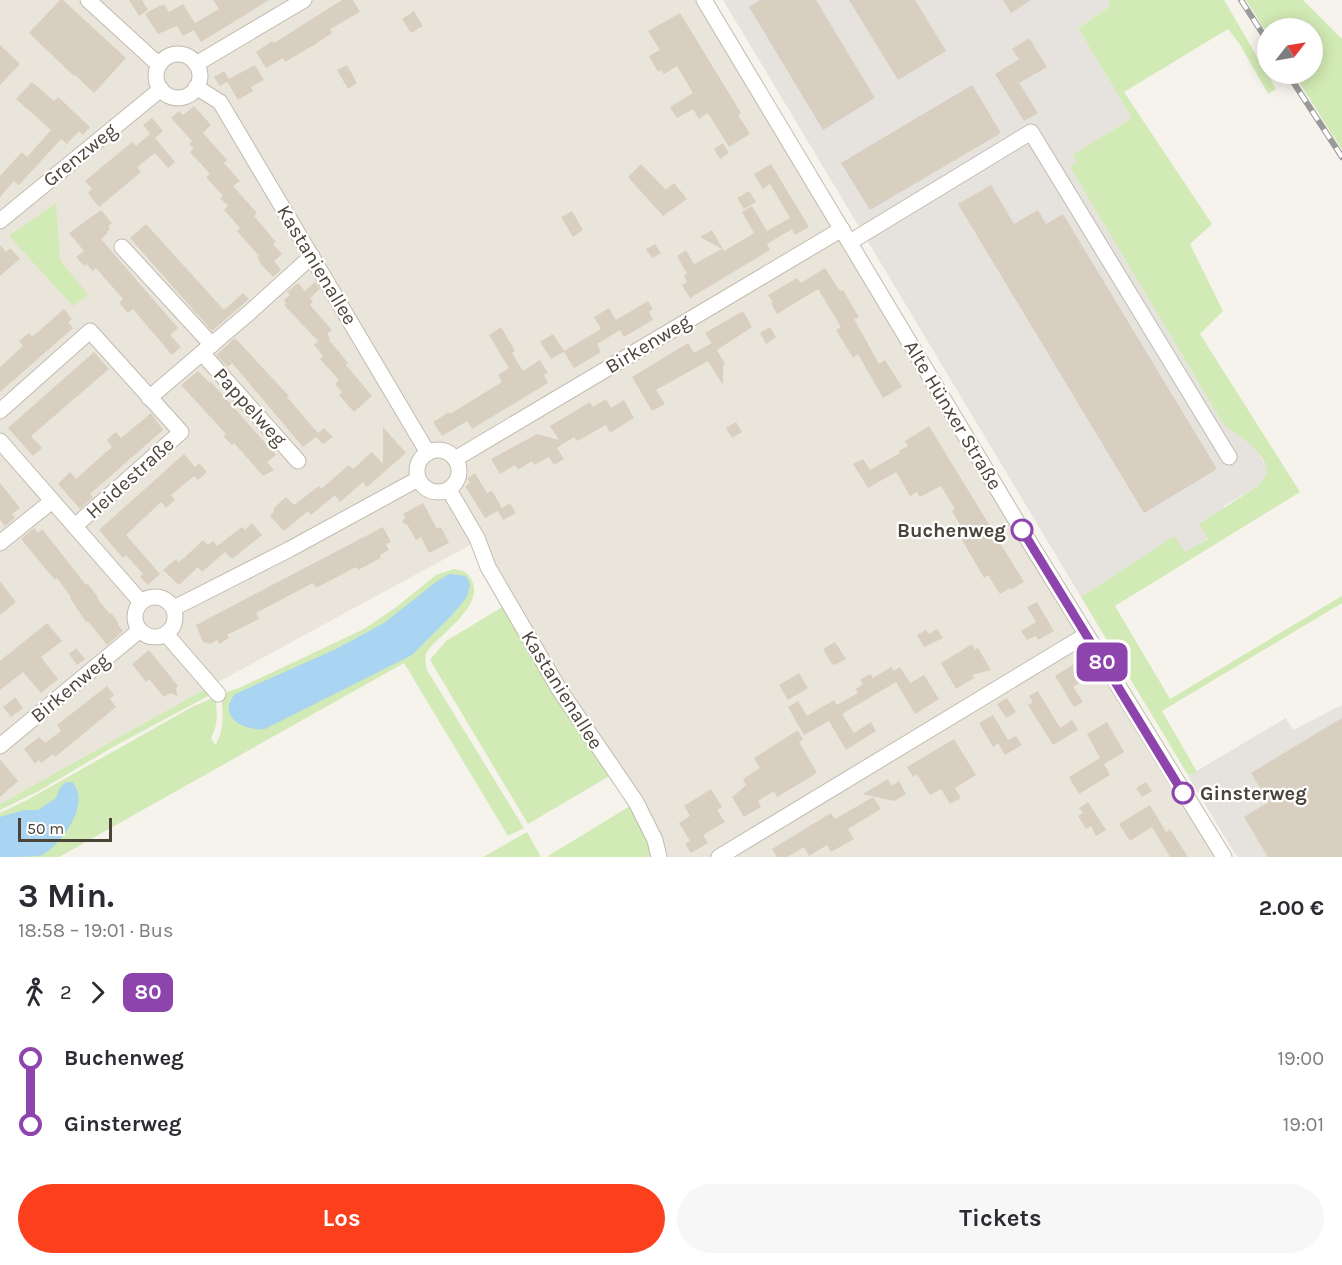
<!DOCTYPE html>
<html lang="de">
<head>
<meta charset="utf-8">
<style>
  body { margin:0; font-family:Karla,sans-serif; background:#f7f7f7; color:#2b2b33; height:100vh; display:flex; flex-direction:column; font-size:22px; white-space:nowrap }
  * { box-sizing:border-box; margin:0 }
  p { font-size:20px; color:#7c7c81 }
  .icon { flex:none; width:33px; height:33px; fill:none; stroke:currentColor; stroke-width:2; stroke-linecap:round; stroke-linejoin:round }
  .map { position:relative; height:857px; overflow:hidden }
  .details { display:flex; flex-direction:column; background:#fff; flex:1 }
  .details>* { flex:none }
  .badge { padding:0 12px; border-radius:9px; font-size:21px; line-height:39px }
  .needle { width:39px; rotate:59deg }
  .buttons { position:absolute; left:1257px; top:18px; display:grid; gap:12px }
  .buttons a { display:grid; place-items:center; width:66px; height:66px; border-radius:50%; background:#fff; box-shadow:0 3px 15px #0003; font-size:30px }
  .scale { position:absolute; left:18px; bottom:15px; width:94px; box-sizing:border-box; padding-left:6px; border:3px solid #4b4439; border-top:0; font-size:16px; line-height:21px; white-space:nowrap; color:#4b4439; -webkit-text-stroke:4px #fff; paint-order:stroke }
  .map>.badge { position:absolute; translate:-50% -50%; box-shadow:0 0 0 3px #fff }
  .legs { display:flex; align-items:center; gap:9px; height:66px; padding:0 18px; font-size:20px }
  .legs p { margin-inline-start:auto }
  .overview { display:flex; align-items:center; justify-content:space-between; height:102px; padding:0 18px }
  h1 { font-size:33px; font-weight:700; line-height:45px }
  .action { display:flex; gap:12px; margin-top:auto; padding:12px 18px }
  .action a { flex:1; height:69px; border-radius:36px; background:#fc3f1d; color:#fff; font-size:24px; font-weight:700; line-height:69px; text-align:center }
  .action a+a { background:#f7f7f7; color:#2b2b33 }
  ul { padding:0 18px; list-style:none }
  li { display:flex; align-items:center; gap:21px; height:66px; font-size:22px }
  li i { display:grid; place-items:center; width:9px; height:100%; margin:0 8px; background:currentColor }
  li i::after { content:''; width:15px; height:15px; margin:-8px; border:4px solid; border-radius:50%; background:#fff }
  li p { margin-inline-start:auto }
  li:first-child i { background:linear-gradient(#0000 50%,currentColor 0) }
  li:last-child i { background:linear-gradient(currentColor 50%,#0000 0) }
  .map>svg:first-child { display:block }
  .residential { fill:#eae5da }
  .industrial { fill:#e6e2dd }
  .green { fill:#d2eab5 }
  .water { fill:#a9d4f2 }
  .building { fill:#d8cfc1 }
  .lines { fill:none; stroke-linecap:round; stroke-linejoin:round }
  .minor-casing { stroke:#c2bbae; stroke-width:17 }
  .minor { stroke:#fff; stroke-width:15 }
  .rail-casing { stroke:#9a9a9a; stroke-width:6 }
  .rail { stroke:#fff; stroke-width:4; stroke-dasharray:11; stroke-linecap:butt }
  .line-1-casing { stroke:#fff; stroke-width:14 }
  .line-1 { stroke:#8e44ad; stroke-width:9 }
  .stop-1-dot { fill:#fff; stroke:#8e44ad; stroke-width:3 }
  .labels { text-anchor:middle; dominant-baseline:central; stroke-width:4.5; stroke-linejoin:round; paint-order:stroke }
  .street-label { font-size:20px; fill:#4b4439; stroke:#fff }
  .stop-label { font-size:20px; font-weight:bold; fill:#4b4439; stroke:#fff; text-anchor:end }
</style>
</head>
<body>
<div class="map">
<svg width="1342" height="857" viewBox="0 0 1342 857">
  <rect width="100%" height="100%" fill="#f6f3ec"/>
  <polygon class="residential" points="0,0 705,0 1222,857 659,857 655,840 474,543 207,688 0,804"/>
  <g class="industrial">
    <polygon points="723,0 1108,0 1111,5 1078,28 1132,118 1073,155 1078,162 1070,167 1222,422 1251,443 1258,451 1266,467 1267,473 1259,485 1224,506 1208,538 1185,553 1174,537 1081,597"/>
    <polygon points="1342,705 1342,857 1237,857 1188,776 1286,718 1293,730"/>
  </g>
  <g class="green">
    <path d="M1108,0H1224L1276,89L1268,94L1239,43L1228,29L1124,92L1212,224L1190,244L1223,311L1200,334L1300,492L1115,606L1170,699L1342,596V603L1162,711L1197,772L1188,775L1081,597L1174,536L1185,552L1208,539L1199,524L1259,485L1267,473C1264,445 1239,440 1222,422L1070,167L1077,162L1073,155L1132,118L1078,28L1110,6Z"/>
    <polygon points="1246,0 1303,0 1342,39 1342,150 1294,74 1312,74 1312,28 1268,28 1267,33"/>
    <polygon points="56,203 60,260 88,295 73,306 9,236"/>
    <path d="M454,569C463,570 468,572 472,581C484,607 440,633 427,652C424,658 426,664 427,670L524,828L508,836L404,663L59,857H0V813L27,800L192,707L213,698L216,701C217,715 218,725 211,738L215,745C225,731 223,711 221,695L223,693L239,688L364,629L395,608L436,575Z"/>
    <polygon points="504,606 611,775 528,824 430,660 446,641"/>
    <polygon points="207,688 212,694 113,747 39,791 0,810 0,804"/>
    <polygon points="630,806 647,841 652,857 549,857 548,856"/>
    <polygon points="527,832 541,857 483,857"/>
  </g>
  <g class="water">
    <path d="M449,574L466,576L470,584L467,597L452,615L412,655L265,729C244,731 216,717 235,694L336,649L384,623L436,582Z"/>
    <path d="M66,782H72C92,803 62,844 42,855C34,857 10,857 0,857V817L24,810H38L56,798L60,788Z"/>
  </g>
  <g class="building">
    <polygon points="60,0 63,0 126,58 94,93 75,75 74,76 29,33"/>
    <polygon points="129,0 142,0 148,10 139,16"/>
    <polygon points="213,0 269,0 201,42 194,30 183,36 177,26 158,34 145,14 160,5 161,6 164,4 169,12 183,4 195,23 219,9"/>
    <polygon points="342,0 353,0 360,12 330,29 332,33 314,45 285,62 283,58 266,68 256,52 272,41 274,43"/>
    <polygon points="760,0 816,0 875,98 823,130 749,7"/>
    <polygon points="849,0 915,0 946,51 898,80"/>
    <polygon points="1003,0 1031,0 1011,13"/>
    <polygon points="414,11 423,26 411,33 402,19"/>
    <polygon points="680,13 741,113 738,115 750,134 729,147 708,113 699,119 693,109 677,118 670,107 693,93 677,66 664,74 661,70 658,72 649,56 660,50 648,31"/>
    <polygon points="1029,38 1047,67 1019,83 1038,113 1024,121 995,74 1019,59 1012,49"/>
    <polygon points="0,45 20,64 0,85"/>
    <polygon points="255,65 264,80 251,87 253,91 238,100 227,82 220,86 214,77 224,71 229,79"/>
    <polygon points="347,65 357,83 348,89 337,70"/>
    <polygon points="32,82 54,101 58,97 90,127 83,135 79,131 67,144 61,139 19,185 14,181 0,197 0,176 22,152 27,157 51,130 16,99"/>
    <polygon points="972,85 1001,133 870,210 841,163"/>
    <polygon points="194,106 211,125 203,133 227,160 224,163 240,181 233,186 257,213 254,216 276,242 273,244 282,254 274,261 281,270 273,277 261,264 257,257 259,256 237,231 240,228 224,210 228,206 220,198 223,196 206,177 210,174 190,152 194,148 189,144 192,141 171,118 179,111 183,115"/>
    <polygon points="152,118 163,131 155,138 175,162 168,168 155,153 137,167 141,172 99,207 88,193 92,189 85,181 132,142 136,146 150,134 143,125"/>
    <polygon points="723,143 729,153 720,159 714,149"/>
    <polygon points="641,164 666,190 674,183 687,199 663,216 628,177"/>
    <polygon points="771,164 809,227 795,235 792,229 767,244 770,250 690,298 682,285 687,282 684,275 687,274 677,256 686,250 694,264 722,249 700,237 712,230 724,251 754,233 742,212 752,206 767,231 790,218 770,184 763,189 754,174"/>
    <polygon points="991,185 1014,224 1038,210 1046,224 1063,214 1217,469 1144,513 958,204"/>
    <polygon points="749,191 756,202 744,209 737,198"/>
    <polygon points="101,210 112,223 108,226 110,229 107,232 108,233 101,239 178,328 170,335 181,347 172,355 133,309 128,313 119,303 123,299 96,268 93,271 86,264 84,266 76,257 84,251 69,233"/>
    <polygon points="572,211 583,230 573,237 561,217"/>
    <polygon points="146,224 224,310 243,293 249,299 212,331 130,238"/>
    <polygon points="655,244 661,253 652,258 646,249"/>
    <polygon points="0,245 6,252 10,248 20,259 0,276"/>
    <polygon points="825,268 840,291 843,290 859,317 854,319 879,364 885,360 902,387 883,398 858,354 853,358 836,330 841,327 818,289 777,314 771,303 773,302 768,295 797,278 801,283"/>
    <polygon points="315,282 320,289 310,298 313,301 310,305 332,330 327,334 330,338 329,340 348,363 346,365 372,396 354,412 339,395 342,392 335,384 339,380 320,359 323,356 314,345 318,341 284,305 286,303 284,300 290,295 287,292 298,283 305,291"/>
    <polygon points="648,301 653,309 649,312 653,320 624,337 620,330 597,344 601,352 574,368 564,352 551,359 540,342 553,334 564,351 601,329 594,317 609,308 616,320"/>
    <polygon points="64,309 72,319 68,322 73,328 0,392 0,367 23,346 19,341 29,333 32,337"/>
    <polygon points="743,311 752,327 717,350 725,364 723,365 723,385 708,361 656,390 665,404 652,411 632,377 688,343 694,353 712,343 705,333"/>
    <polygon points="501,327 515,351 512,353 523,371 540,360 548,373 544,375 548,383 472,429 467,421 442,436 433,422 449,412 450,414 502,382 498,375 509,368 489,335"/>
    <polygon points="770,327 776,337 766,344 760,333"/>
    <polygon points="235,338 289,396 287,397 318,433 324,428 333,437 323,444 316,437 303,447 232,363 228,367 216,355"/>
    <polygon points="94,352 109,369 31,436 42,448 33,456 8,428"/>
    <polygon points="198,371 210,383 211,382 276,455 267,462 274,470 263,476 234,443 232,445 223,436 226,434 181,385"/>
    <polygon points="606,399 611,408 624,400 634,418 610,433 606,425 577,441 574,437 557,448 564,459 554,465 549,457 534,465 532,461 518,470 515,465 500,474 491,459 537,434 559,440 550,426 590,402 593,407"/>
    <polygon points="151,413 163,430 90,494 93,497 80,509 58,484 70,472 76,479 112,447 107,440 111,436 116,432 121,438"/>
    <polygon points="736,422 742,432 732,438 726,428"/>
    <polygon points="929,426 1024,582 1011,590 1010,588 1000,594 988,575 984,578 961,538 963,537 957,527 960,525 952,511 955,509 941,486 920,497 917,492 910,496 896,472 868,488 853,464 863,459 870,470 900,453 899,451 908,446 905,441"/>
    <polygon points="383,427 406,453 367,487 363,482 340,502 335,495 311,515 308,511 284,531 270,516 274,512 274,508 286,497 294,505 319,486 321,489 349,465 353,469 372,452 383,464"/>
    <polygon points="184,454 195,467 199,463 207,472 198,480 194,476 171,495 175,500 166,508 161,502 126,535 160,574 148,585 140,577 143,574 126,555 123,558 99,530"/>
    <polygon points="475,473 487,493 492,491 502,508 510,503 516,513 503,520 498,511 485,518 465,486 470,483 467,479"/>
    <polygon points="0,483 20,508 12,514 15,518 5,526 0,520"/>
    <polygon points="423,503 437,529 441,527 449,543 429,553 421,537 416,540 408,526 402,522 405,517 403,514"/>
    <polygon points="252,523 262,535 232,559 225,552 202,572 198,567 179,585 163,570 176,559 178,562 184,558 203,540 208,545 213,541 217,546 242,527 245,530"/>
    <polygon points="383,527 391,542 386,544 389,550 380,555 381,558 358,570 356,567 316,588 313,583 256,613 259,619 227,635 229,638 219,644 217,640 210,644 203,642 196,625"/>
    <polygon points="34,528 38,533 42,529 86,585 88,584 98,597 97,598 109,613 112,614 118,622 118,625 123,631 107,645 88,621 86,622 70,598 71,597 57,578 55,580 21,539"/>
    <polygon points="0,581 16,602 0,615"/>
    <polygon points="1037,602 1054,631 1038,640 1036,636 1027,640 1021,631 1036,622 1027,607"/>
    <polygon points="47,623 62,641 41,657 58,679 41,693 23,672 0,690 0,661"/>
    <polygon points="937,629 943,638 924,647 917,635 926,630 929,634"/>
    <polygon points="835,642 846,659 835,665 832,664 823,649"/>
    <polygon points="972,644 975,650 978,648 991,670 972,675 974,678 956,689 941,663"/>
    <polygon points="76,648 85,659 77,665 69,654"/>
    <polygon points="149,650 178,686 176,688 177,696 170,693 164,697 149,679 146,682 132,664"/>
    <polygon points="1074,664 1084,680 1073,687 1083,702 1074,707 1055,676"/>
    <polygon points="891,667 894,671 900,667 910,683 924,675 939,699 915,714 896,682 842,714 854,733 871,722 876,731 846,750 829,721 804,735 788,707 798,701 807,716 834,700 837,705 858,693 856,689 863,684 860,680 870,674 873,678"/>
    <polygon points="799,673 808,688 788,700 779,685"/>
    <polygon points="107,686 114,695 110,699 116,707 55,757 53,754 41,763 39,760 35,764 24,749 39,737 45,743 61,731 57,725"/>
    <polygon points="1038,691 1060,728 1072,720 1078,730 1053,745 1028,705 1033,702 1029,696"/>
    <polygon points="15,697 23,708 11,717 3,707"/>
    <polygon points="1007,698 1016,712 1006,718 997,704"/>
    <polygon points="993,715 1008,740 1016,736 1022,745 1005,755 998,743 993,747 979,723"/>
    <polygon points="1342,718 1342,857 1268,857 1244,817 1269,802 1251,773"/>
    <polygon points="1107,722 1124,752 1104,764 1110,775 1079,794 1069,777 1100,758 1087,734"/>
    <polygon points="798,730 803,739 799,742 817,773 777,797 774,791 758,801 761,807 744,817 732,797 746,785 743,779 760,768 754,758"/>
    <polygon points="954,739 976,775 955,788 961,798 950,804 941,789 930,795 917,774 913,777 907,767"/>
    <polygon points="0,759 18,781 0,797"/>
    <polygon points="888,779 892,786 899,781 906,794 894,801 863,794"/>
    <polygon points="1146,782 1152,791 1142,797 1136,788"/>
    <polygon points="711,789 722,807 717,810 725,822 703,835 708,843 691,853 685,844 690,841 679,823 690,816 684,806"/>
    <polygon points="873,797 881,809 848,829 854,839 831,852 827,845 809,856 804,847 787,857 777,857 772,849 831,813 835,819"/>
    <polygon points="1088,802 1106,830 1096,836 1091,826 1086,829 1078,816 1083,813 1079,808"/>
    <polygon points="1150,805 1166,832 1170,829 1188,857 1170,857 1152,827 1130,841 1119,824"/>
  </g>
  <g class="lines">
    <g class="minor-casing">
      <g id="minor">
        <polyline points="88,0 159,65"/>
        <polyline points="704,0 1022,530 1224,857"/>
        <circle cx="178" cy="76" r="22"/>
        <polyline points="196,64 304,0"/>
        <polyline points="196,87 220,102 428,453"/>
        <polyline points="0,221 161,89"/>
        <polyline points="850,242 1031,132 1229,457"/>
        <polyline points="122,247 212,345"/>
        <polyline points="202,353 298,461"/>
        <polyline points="149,398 250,312 312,256"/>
        <polyline points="0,411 90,331 181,432 75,526"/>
        <polyline points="0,441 141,602"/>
        <circle cx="438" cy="471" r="21"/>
        <polyline points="455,459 842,229"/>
        <polyline points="449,490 477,538 488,567 559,689 636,802 655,840 659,857"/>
        <polyline points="0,543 52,501"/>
        <circle cx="155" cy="617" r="20"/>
        <polyline points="174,608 290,549 418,479"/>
        <polyline points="166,634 218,694"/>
        <polyline points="0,746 140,630"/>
        <polyline points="719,857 1086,635"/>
      </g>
    </g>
    <use href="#minor" class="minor"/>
    <g class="rail-casing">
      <g id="rail">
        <polyline points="1241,0 1268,42"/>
        <polyline points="1288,74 1342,157"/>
      </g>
    </g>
    <use href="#rail" class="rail"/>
  </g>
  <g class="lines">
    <g class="line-1-casing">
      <polyline id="line-1" points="1022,530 1183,793"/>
    </g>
    <use href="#line-1" class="line-1"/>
  </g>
  <g class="stop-1-dot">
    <circle cx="1022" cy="530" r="10"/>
    <circle cx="1183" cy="793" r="10"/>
  </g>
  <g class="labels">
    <g class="street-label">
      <text transform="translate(80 155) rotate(-39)">Grenzweg</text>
      <text transform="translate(317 265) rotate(59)">Kastanienallee</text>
      <text transform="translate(648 344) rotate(-31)">Birkenweg</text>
      <text transform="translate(250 407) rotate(48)">Pappelweg</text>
      <text transform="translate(953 415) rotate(59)">Alte Hünxer Straße</text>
      <text transform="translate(130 478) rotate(-42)">Heidestraße</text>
      <text transform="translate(70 688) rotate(-40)">Birkenweg</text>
      <text transform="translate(562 690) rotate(58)">Kastanienallee</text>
    </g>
    <g class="stop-label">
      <text x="1006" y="530">Buchenweg</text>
      <text x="1200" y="793" text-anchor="start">Ginsterweg</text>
    </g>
  </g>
</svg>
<div class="buttons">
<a><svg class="needle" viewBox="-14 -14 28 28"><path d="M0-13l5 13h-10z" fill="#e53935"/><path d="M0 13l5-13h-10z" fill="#7c7c81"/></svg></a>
</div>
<div class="scale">50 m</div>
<b class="badge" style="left:1102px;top:662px;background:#8e44ad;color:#fff">80</b>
</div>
<section class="details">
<div class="overview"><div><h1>3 Min.</h1><p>18:58 – 19:01 · Bus</p></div><b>2.00 €</b></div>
<div class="legs"><svg class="icon" aria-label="walk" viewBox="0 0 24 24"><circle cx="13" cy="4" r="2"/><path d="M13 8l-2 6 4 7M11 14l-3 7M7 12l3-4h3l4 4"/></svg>2<svg class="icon" aria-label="forward" viewBox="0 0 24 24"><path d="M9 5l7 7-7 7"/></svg><b class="badge" style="background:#8e44ad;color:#fff">80</b></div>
<ul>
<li><i style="color:#8e44ad"></i><b>Buchenweg</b><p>19:00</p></li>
<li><i style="color:#8e44ad"></i><b>Ginsterweg</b><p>19:01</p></li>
</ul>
<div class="action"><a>Los</a><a>Tickets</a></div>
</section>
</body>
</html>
